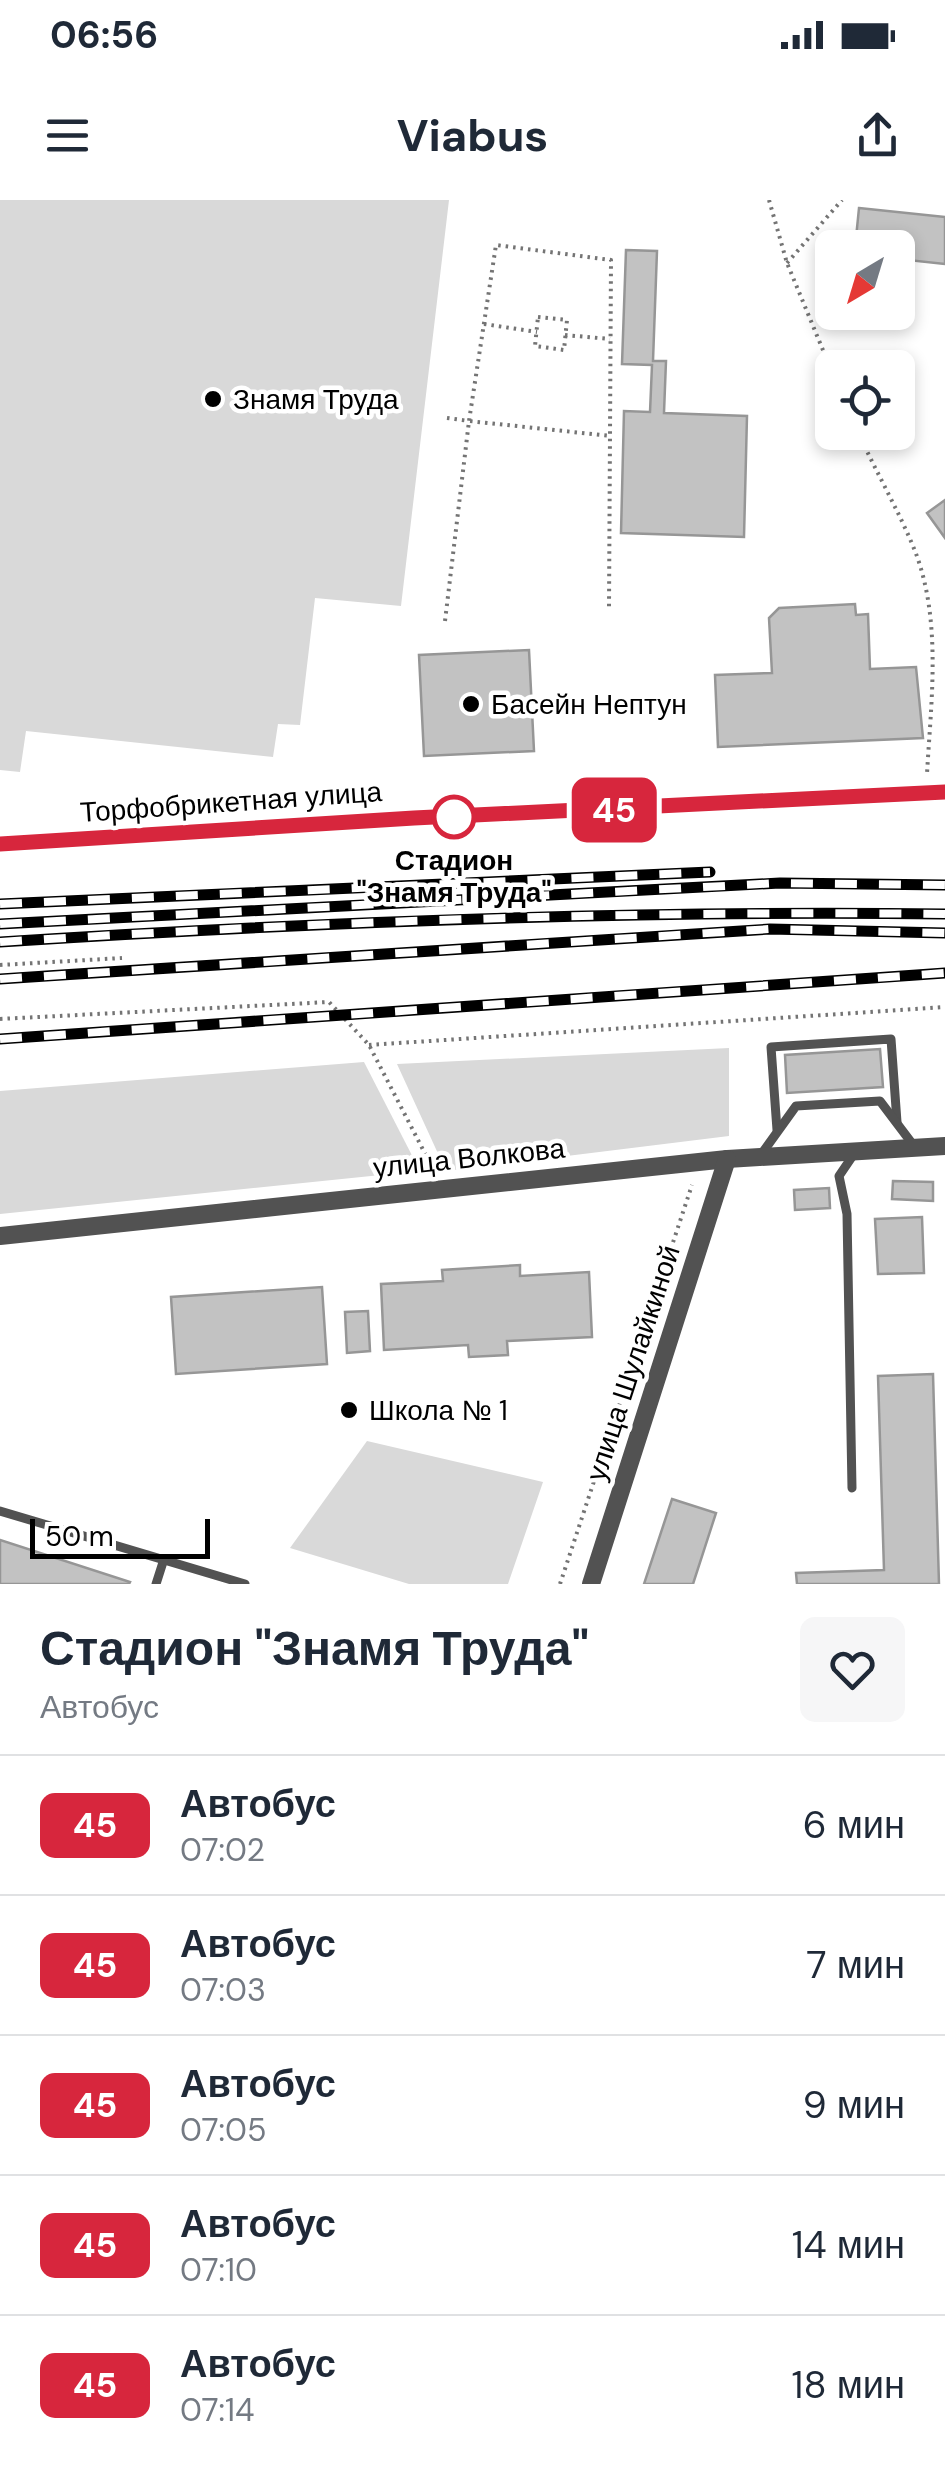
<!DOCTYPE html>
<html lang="ru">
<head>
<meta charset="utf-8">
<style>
  body { margin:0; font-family:"DM Sans",sans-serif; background:#f6f6f7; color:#1f2937; height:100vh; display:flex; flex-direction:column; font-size:38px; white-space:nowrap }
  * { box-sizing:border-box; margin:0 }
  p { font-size:32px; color:#747a83 }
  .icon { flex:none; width:55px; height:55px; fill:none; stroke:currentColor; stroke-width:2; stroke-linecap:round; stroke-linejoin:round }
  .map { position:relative; height:1384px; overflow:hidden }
  .details { display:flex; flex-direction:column; background:#fff; flex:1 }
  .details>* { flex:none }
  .badge { padding:0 20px; border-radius:15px; font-size:35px; line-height:65px }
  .needle { width:65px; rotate:218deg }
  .buttons { position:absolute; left:815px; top:30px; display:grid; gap:20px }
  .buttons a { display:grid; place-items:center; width:100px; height:100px; border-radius:15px; background:#fff; box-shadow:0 5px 15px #0003; font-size:50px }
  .scale { position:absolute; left:30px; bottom:25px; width:180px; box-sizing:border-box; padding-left:10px; border:5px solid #000; border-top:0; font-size:28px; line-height:35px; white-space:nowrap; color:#000; -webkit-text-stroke:8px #fff; paint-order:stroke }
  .map>.badge { position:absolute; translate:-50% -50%; box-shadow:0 0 0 5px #fff }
  .round { display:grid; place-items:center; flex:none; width:105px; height:105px; border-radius:15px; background:#f6f6f7 }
  .summary { display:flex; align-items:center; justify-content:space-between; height:170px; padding:0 40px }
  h1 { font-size:48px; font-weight:700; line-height:75px }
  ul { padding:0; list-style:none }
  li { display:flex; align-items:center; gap:30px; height:140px; padding:0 40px; border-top:2px solid #e0e1e3 }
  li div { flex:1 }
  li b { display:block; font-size:38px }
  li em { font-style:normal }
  li .badge { min-width:110px; font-weight:700; text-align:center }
  .status { display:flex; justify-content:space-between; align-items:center; height:70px; padding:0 50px; background:#fff; direction:ltr }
  .status svg { height:28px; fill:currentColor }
  header { display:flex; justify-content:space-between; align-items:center; height:130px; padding:0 40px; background:#fff; font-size:45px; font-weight:700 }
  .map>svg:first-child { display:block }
  .green { fill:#d9d9d9 }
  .building { fill:#c2c2c2; stroke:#969696; stroke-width:2.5 }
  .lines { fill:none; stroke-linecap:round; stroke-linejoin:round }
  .path { stroke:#747474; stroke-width:4; stroke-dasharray:2.5 5; stroke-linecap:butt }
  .service { stroke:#525252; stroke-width:9 }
  .minor { stroke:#525252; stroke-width:18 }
  .rail-casing { stroke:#000; stroke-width:11 }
  .rail { stroke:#fff; stroke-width:8; stroke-dasharray:22; stroke-linecap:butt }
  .line-casing { stroke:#fff; stroke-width:22 }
  .line { stroke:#d7263d; stroke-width:15 }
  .poi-dot { fill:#000; stroke:#fff; stroke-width:4 }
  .stop-dot { fill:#fff; stroke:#d7263d; stroke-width:5 }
  .labels { text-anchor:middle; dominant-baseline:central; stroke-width:9; stroke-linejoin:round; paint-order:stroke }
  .poi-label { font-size:28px; fill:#000; stroke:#fff; text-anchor:start }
  .street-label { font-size:28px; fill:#000; stroke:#fff }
  .stop-label { font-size:28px; font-weight:bold; fill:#000; stroke:#fff }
</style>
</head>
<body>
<div class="status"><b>06:56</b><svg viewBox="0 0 49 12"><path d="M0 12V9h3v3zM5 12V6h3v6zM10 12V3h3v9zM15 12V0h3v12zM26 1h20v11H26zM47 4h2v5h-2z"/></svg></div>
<header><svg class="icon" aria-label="menu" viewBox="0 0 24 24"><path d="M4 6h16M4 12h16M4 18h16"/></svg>Viabus<svg class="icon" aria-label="share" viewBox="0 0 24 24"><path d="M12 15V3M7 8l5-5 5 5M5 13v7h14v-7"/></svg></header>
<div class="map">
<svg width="945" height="1384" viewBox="0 0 945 1384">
  <rect width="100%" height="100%" fill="#fff"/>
  <g class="green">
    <polygon points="0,0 449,0 401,406 315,398 300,525 278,524 273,557 26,531 20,572 0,570"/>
    <polygon points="729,848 729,936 446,971 397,864"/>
    <polygon points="364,862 420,971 0,1014 0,891"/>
    <polygon points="367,1241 543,1282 508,1384 409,1384 290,1348"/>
  </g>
  <g class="building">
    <polygon points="859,8 945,17 945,64 898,59 898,48 855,48"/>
    <polygon points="626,50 657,51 653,161 666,161 664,213 747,216 744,337 621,333 624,211 650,212 652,165 622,164"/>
    <polygon points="945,300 945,338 927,313"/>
    <polygon points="855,404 856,415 868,414 870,469 916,467 923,538 718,547 715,475 772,473 769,418 779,408"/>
    <polygon points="529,450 534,551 424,556 419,455"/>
    <polygon points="880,849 883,887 787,893 785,855"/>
    <polygon points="893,981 933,982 933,1001 892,999"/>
    <polygon points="829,988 830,1008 795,1010 794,990"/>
    <polygon points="922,1017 924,1073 878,1074 875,1019"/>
    <polygon points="520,1065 520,1076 589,1072 592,1137 507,1141 508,1155 469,1157 468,1145 384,1150 381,1084 443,1081 442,1070"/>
    <polygon points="322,1087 327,1164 176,1174 171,1097"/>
    <polygon points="368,1111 370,1151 347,1153 345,1112"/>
    <polygon points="933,1174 939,1384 797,1384 796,1373 884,1370 878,1176"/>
    <polygon points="672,1299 716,1313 693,1384 644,1384"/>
    <polygon points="0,1340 130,1382 129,1384 0,1384"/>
  </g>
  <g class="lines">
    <g class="path">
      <polyline points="769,0 787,63 832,172"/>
      <polyline points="787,63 842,0"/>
      <polygon points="538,117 567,120 564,150 535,146"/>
      <polyline points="484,124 537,132"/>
      <polyline points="565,135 610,139"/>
      <polyline points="447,218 469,221 496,45 611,60 609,407"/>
      <path d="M858,232C876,272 899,311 915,351C942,421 931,501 927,574"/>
      <polyline points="445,421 469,221 611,236"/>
      <polyline points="0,765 122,758"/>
      <polyline points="0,819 329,802 369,845 434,971"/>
      <polyline points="369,845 945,807"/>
      <polyline points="560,1384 692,985"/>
    </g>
    <g class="service">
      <polyline points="777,930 771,847 891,839 897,922"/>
      <polyline points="760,956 796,906 880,901 914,946"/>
      <polyline points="852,1288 847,1014 839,976 856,951"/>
      <polyline points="0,1311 245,1384"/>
      <polyline points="156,1384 164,1359"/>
    </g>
    <g class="minor">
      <polyline points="0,644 414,618 945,592"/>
      <polyline points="0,1036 727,959 945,946"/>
      <polyline points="591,1384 727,959"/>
    </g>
    <g class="rail-casing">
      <g id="rail">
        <polyline points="0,704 710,672"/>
        <polyline points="0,724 780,683 945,685"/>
        <path d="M0,742C314,722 630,710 945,714"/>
        <polyline points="0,779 770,729 945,733"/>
        <polyline points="0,839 945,773"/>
      </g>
    </g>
    <use href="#rail" class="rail"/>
  </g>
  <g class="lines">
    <g class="line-casing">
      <polyline id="line" points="0,644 414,618 945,592"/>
    </g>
    <use href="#line" class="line"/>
  </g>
  <g class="poi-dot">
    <circle cx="213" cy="199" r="10"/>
    <circle cx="471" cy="504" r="10"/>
    <circle cx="349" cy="1210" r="10"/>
  </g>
  <circle class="stop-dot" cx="454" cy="617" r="20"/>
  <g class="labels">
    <g class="poi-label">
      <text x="233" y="199">Знамя Труда</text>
      <text x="491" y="504">Басейн Нептун</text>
      <text x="369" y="1210">Школа № 1</text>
    </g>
    <g class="street-label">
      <text transform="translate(231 602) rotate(-4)">Торфобрикетная улица</text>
      <text transform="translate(469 958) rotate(-6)">улица Волкова</text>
      <text transform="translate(633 1163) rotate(-72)">улица Шулайкиной</text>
    </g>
    <g class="stop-label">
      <text x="454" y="660">Стадион<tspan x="454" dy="32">"Знамя Труда"</tspan></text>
    </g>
  </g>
</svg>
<div class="buttons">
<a><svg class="needle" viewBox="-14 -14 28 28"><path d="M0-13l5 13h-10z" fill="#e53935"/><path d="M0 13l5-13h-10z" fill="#747a83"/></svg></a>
<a><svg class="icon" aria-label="locate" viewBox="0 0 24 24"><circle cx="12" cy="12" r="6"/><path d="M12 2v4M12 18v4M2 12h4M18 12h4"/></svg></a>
</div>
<div class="scale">50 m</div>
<b class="badge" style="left:614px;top:610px;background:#d7263d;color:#fff">45</b>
</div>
<section class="details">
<div class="summary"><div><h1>Стадион &quot;Знамя Труда&quot;</h1><p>Автобус</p></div><a class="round"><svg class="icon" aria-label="heart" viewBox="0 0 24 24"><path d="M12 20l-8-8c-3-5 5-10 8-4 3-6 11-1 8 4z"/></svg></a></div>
<ul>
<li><span class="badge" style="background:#d7263d;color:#fff">45</span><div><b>Автобус</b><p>07:02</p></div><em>6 мин</em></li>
<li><span class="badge" style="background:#d7263d;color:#fff">45</span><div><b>Автобус</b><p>07:03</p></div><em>7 мин</em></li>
<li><span class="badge" style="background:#d7263d;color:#fff">45</span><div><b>Автобус</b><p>07:05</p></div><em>9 мин</em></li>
<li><span class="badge" style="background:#d7263d;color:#fff">45</span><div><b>Автобус</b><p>07:10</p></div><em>14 мин</em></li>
<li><span class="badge" style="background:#d7263d;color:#fff">45</span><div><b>Автобус</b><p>07:14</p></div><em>18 мин</em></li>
</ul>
</section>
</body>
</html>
